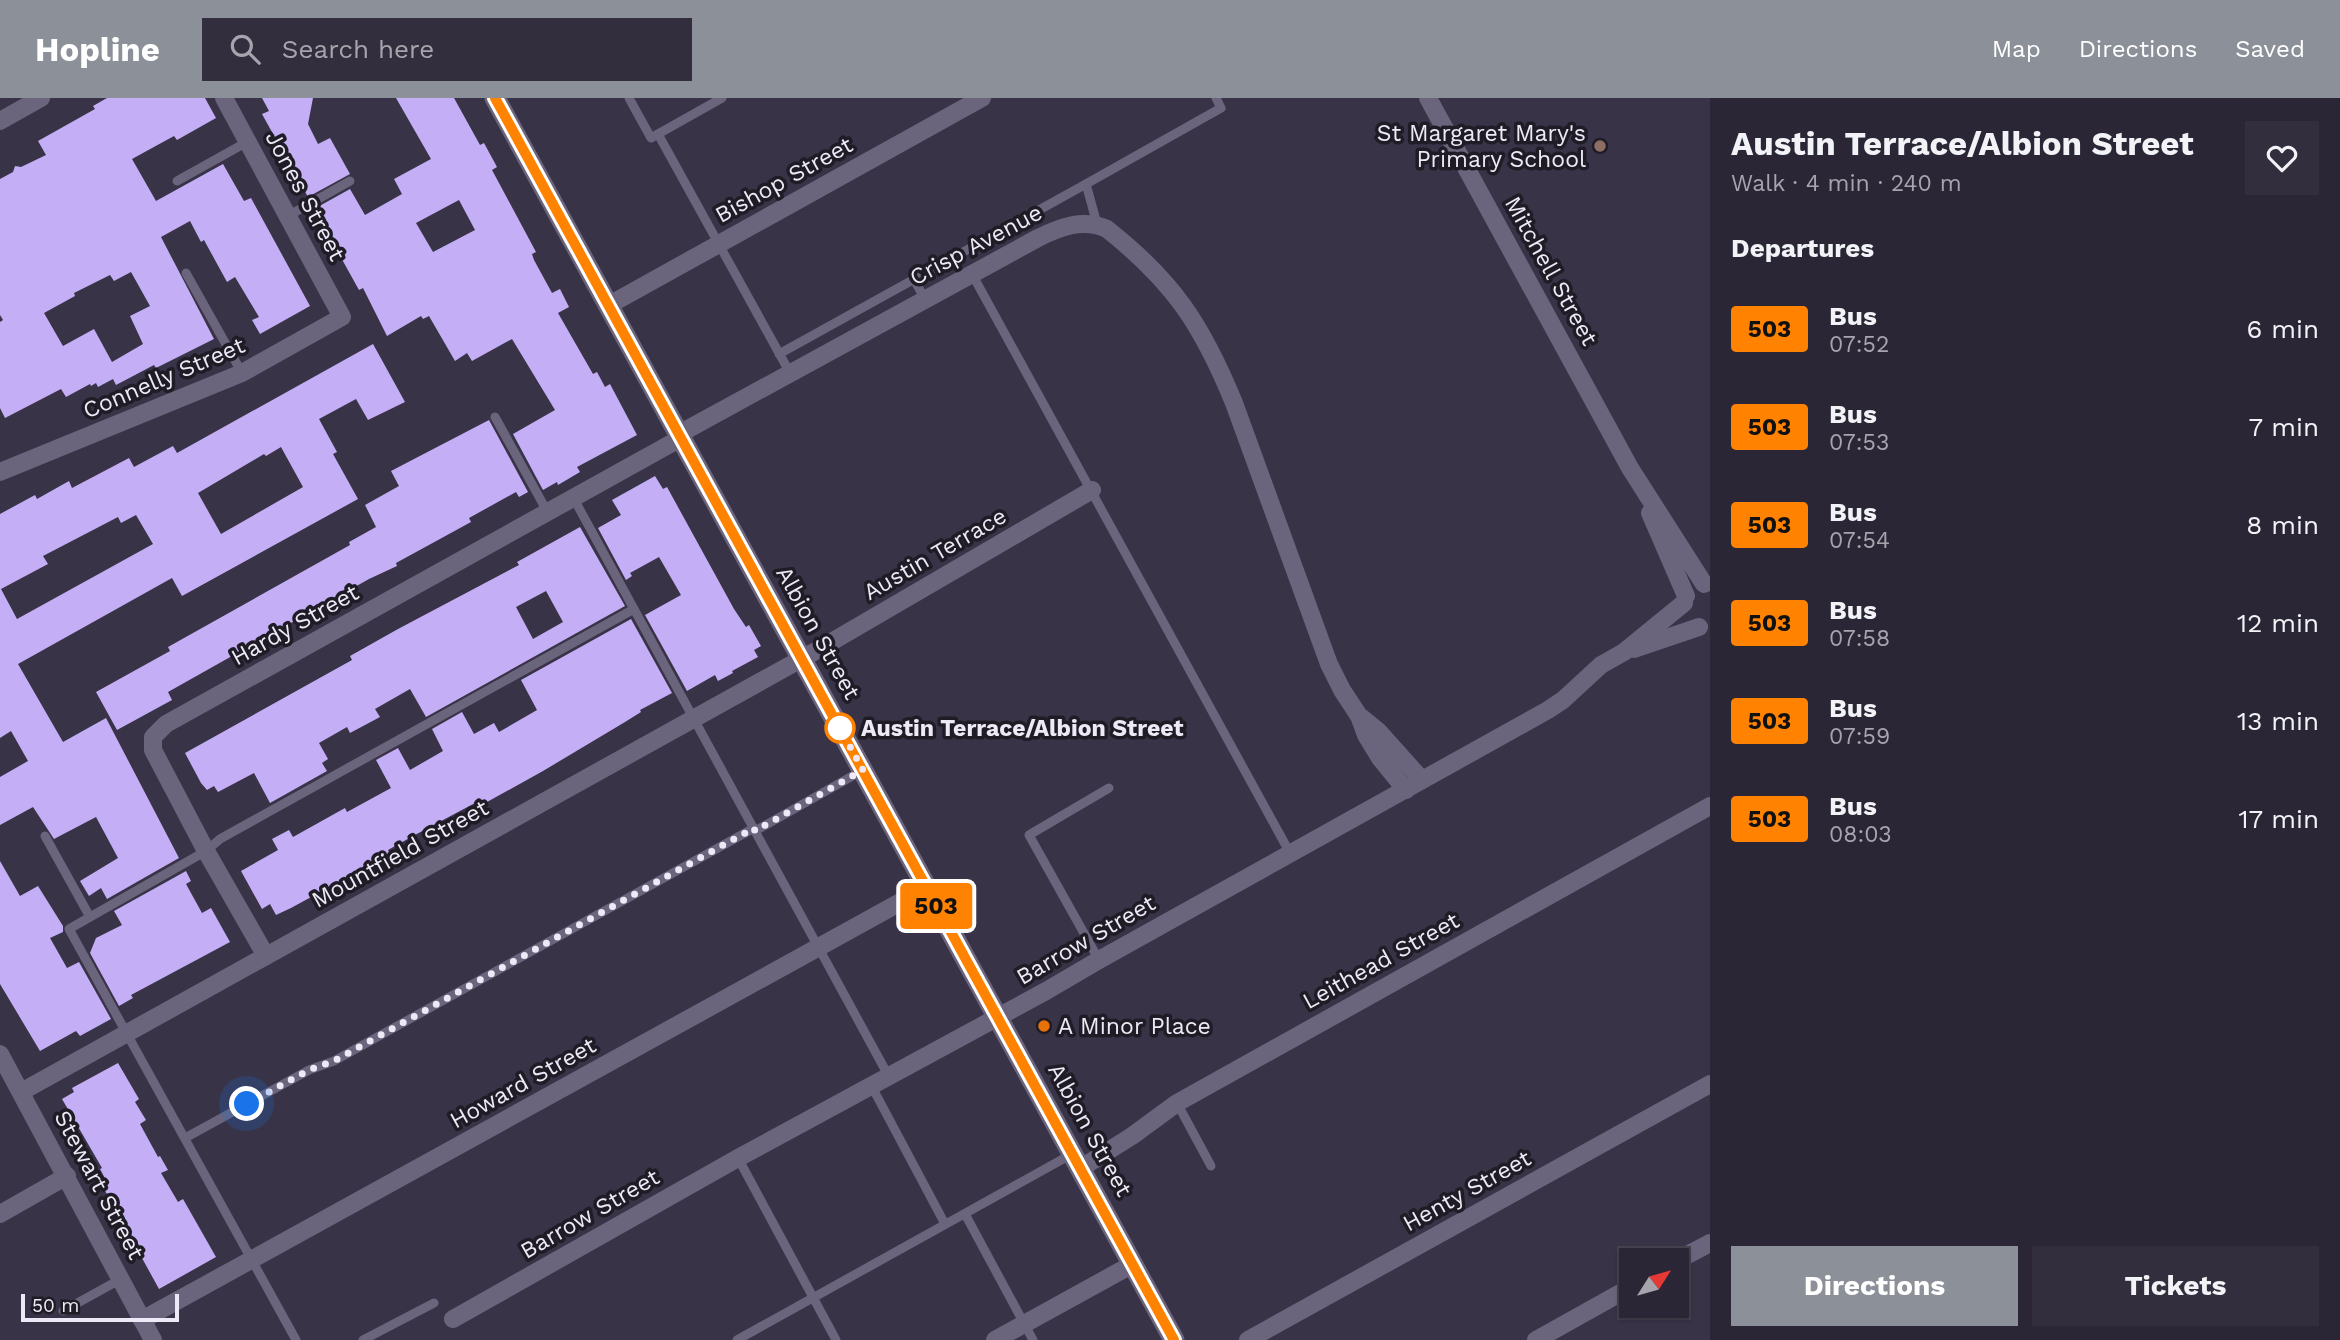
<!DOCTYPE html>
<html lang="en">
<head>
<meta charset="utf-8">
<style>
  body { margin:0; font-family:"Work Sans",sans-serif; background:#332e3e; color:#f1f3f6; height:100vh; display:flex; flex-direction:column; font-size:26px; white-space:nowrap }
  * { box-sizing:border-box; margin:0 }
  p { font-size:23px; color:#a6a5ad }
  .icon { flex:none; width:38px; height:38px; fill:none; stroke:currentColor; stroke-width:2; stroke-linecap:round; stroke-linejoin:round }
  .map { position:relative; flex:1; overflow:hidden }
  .details { display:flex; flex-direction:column; background:#2b2636; width:630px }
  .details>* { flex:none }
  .badge { padding:0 14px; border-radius:5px; font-size:24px; line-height:46px }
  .needle { width:46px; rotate:53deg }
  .tools { position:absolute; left:1619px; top:1150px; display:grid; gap:14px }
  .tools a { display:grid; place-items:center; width:70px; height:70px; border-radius:0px; background:#2b2636; box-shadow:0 2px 5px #0004,0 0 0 2px #474351; font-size:35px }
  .scale { position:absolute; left:21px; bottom:18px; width:158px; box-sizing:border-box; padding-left:7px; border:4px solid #ede9f7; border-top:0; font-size:19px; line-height:24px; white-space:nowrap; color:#ede9f7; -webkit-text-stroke:5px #1f1c26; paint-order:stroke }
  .you { position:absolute; width:35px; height:35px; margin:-18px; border:5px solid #fff; border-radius:50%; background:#1a73e8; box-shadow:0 0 0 10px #1a73e833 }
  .map>.badge { position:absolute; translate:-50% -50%; box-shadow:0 0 0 4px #fff }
  h2 { padding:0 21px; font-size:26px; line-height:63px }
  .round { display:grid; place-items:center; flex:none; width:74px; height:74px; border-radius:0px; background:#332e3e }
  .headline { display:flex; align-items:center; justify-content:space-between; height:119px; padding:0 21px }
  h1 { font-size:33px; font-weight:700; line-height:52px }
  .cta { display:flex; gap:14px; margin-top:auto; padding:14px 21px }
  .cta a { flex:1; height:80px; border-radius:0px; background:#8c9099; color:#fff; font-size:28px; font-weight:700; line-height:80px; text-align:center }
  .cta a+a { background:#332e3e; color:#f1f3f6 }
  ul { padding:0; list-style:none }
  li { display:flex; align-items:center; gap:21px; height:98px; padding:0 21px }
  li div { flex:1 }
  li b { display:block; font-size:26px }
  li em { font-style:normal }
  li .badge { min-width:77px; font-weight:700; text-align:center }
  header { display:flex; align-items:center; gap:42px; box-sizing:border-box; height:98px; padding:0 35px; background:#8c9099; color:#fff }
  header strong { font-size:33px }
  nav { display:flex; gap:38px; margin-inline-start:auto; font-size:24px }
  .search { width:490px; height:63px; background:#332e3e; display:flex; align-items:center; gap:18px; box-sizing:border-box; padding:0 24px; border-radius:0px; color:#a6a5ad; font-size:26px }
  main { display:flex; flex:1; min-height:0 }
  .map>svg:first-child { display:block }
  .building { fill:#c4aff6; fill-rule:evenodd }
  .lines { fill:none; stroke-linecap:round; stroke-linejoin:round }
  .lane { stroke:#6a647c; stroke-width:9 }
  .street { stroke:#6a647c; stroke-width:18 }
  .secondary { stroke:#6a647c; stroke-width:21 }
  .line-casing { stroke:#fff; stroke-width:16 }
  .line { stroke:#ff8200; stroke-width:10 }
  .walk { stroke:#ede9f7; stroke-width:7; stroke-dasharray:0 12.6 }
  .education-dot { fill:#8d6e63; stroke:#1f1c26; stroke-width:2.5 }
  .stop-dot { fill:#fff; stroke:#ff8200; stroke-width:3.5 }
  .food-dot { fill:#e8710a; stroke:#1f1c26; stroke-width:2.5 }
  .labels { text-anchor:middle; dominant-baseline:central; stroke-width:7; stroke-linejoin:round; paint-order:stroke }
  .poi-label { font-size:23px; fill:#ede9f7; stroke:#1f1c26; text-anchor:end }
  .street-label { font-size:23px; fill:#ede9f7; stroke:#1f1c26 }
  .stop-label { font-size:23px; font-weight:bold; fill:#ede9f7; stroke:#1f1c26; text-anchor:start }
</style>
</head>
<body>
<header>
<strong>Hopline</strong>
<div class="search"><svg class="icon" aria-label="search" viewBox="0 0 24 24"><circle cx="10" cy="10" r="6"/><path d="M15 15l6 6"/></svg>Search here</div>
<nav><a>Map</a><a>Directions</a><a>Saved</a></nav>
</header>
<main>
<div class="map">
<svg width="1710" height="1242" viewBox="0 0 1710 1242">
  <rect width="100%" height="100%" fill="#393348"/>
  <g class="building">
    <path d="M107,0H205L216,20L177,42L174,38L132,61L156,103L223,66L244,103L251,100L310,208L260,236L252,222L259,219L235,179L227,184L204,142L201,144L190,123L161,139L214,241L156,270L154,267L116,287L113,281L98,289L96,285L91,288L90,286L66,299L61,291L5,320L0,310V224L3,222L0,217V81L13,74L15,68L21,69L46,57L38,43L95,11L93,8ZM131,174L150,208L130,218L143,246L112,264L94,231L63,248L44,215L75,198L74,195L110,177L114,183Z"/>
    <polygon points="262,0 313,0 308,26 318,46 330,40 350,76 308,99 262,16 269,13"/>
    <path d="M396,0H454L480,47L484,45L497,69L492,72L536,154L532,156L534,162L552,195L560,191L569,209L558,215L593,276L597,274L605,289L610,286L637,337L577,369L580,374L558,387L557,384L543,392L513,336L555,312L512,241L472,263L467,255L455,263L429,218L423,221L421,218L387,238L363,190L359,192L314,111L350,91L365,117L402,96L394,81L431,61ZM459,102L475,132L433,154L416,125Z"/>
    <path d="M373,246L405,304L368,322L356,301L319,321L337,354L333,356L358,401L182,498L172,480L18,566L63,644L106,620L179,760L107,801L101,790L89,798L80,783L118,760L96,719L54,741L33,709L0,727V679L28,663L11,633L0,640V416L35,397L37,401L69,383L72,390L129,360L134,369L173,348L177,355ZM281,349L303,389L221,436L198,395L264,356L266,358ZM136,417L153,446L17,521L1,491L48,466L43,458L118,419L121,425Z"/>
    <polygon points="489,322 528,394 519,399 516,394 469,420 471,424 396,465 397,468 369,481 168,594 172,602 117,632 96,594 170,553 168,549 350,447 349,444 376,429 365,407 399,388 391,373"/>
    <polygon points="655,378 663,391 667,389 734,511 746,529 749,527 761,548 754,552 758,559 732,573 733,575 718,583 715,577 687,593 645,517 681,497 659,459 630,475 632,478 626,482 598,430 621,417 612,402"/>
    <path d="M580,429L625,508L426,619L410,591L375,611L380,619L350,635L347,629L319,645L328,661L322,665L327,673L270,705L254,675L218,694L214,688L207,692L201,685L185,655L352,562L350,558L398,531L519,467L517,464ZM546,493L563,524L533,541L516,509Z"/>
    <polygon points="631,521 672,595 640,612 641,614 625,624 543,673 478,709 475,705 413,738 388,752 390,756 291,810 276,817 270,806 262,811 241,773 278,752 272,741 289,732 293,739 345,710 347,714 391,690 376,662 398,650 410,672 443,653 432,631 462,614 474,636 494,625 499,634 537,612 521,582"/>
    <polygon points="0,763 20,798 38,788 63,828 63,834 50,840 67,870 79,864 111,921 80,938 76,933 40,953 0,886"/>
    <polygon points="186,773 191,783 186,786 202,815 211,810 230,844 131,897 133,900 119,908 90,855 96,840 122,827 114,813"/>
    <polygon points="118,965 139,1001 135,1004 146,1022 140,1026 158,1059 160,1058 168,1072 161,1075 178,1104 183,1101 216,1159 159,1191 103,1089 108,1086 100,1071 102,1070 62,1001 74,994 72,990"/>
  </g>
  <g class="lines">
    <g class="lane">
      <polyline points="629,0 651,40 658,36 790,275"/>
      <polyline points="658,36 722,0"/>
      <polyline points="177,83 247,44"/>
      <polyline points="288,118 350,83"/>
      <polyline points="1097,126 1086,86 1221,10 1216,0"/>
      <polyline points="186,175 242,275"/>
      <polyline points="972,176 1290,755"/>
      <polyline points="913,180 925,201"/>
      <polyline points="779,256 1086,86"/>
      <polyline points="495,319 548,415"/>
      <polyline points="574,401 888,977"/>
      <polyline points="755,733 863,672"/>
      <polyline points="45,738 90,819"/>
      <polyline points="1099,862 1029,737 1109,690"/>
      <polyline points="871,987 945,1126"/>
      <polyline points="1177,1005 1211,1068"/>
      <polyline points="185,1040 309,972 334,963 754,730"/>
      <polyline points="738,1060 836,1242"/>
      <polyline points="965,1116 1033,1242"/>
      <polyline points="63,1213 121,1181"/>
      <polyline points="296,1242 69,831 206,753 220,741 634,511"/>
      <polyline points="363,1242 434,1205"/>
      <polyline points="737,1242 1072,1056"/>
    </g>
    <g class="street">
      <polyline points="1428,0 1630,370 1704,486"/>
      <polyline points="0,23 41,0"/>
      <polyline points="609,207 982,0"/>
      <path d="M679,336L1038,140C1060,129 1083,120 1107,131C1174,184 1202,227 1234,305L1329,566L1342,592L1359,618L1366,637L1380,660L1406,692"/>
      <polyline points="0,374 242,275 342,219 224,0"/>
      <polyline points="1650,415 1686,498"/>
      <polyline points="1634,551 1699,529"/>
      <polyline points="1362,620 1379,634 1422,682"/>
      <polyline points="266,858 206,753 153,652 153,639 166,626 681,340"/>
      <polyline points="0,956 153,1242"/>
      <polyline points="21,994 821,550 1092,392"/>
      <polyline points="1081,1070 1132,1038 1177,1005 1710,708"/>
      <polyline points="0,1116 67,1078"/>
      <polyline points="1676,1163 1710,1145"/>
      <polyline points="453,1221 738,1060 1046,893 1099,862 1548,612 1563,602 1601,567 1624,554 1684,505"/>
      <polyline points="142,1222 926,790"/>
      <polyline points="995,1242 1133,1166"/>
      <polyline points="1248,1242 1710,986"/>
      <polyline points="1536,1242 1631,1189"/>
    </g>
    <polyline class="secondary" points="495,0 1174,1242"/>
  </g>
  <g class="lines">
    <g class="line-casing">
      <polyline id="line" points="495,0 1174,1242"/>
    </g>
    <use href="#line" class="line"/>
    <polyline class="walk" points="247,1006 309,972 334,963 754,730 755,733 863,672 838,627 840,630"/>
  </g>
  <circle class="education-dot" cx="1600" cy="48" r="7"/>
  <circle class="stop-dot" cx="840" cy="630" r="14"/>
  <circle class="food-dot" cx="1044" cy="928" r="7"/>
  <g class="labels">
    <g class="poi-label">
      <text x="1586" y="35">St Margaret Mary's<tspan x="1586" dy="26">Primary School</tspan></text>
      <text x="1058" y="928" text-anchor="start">A Minor Place</text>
    </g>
    <g class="street-label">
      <text transform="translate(784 82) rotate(-29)">Bishop Street</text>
      <text transform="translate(305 98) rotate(62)">Jones Street</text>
      <text transform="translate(976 147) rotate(-28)">Crisp Avenue</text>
      <text transform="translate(1551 173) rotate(61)">Mitchell Street</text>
      <text transform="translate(164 280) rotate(-23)">Connelly Street</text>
      <text transform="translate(935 456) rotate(-30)">Austin Terrace</text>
      <text transform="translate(295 527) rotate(-29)">Hardy Street</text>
      <text transform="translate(818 535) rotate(61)">Albion Street</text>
      <text transform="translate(400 756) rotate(-29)">Mountfield Street</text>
      <text transform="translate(1086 842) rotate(-30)">Barrow Street</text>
      <text transform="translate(1381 863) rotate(-29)">Leithead Street</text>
      <text transform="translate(523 985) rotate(-29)">Howard Street</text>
      <text transform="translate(1090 1032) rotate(61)">Albion Street</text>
      <text transform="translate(99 1087) rotate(62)">Stewart Street</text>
      <text transform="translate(1467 1093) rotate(-29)">Henty Street</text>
      <text transform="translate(590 1116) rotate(-30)">Barrow Street</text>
    </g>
    <g class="stop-label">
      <text x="861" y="630">Austin Terrace/Albion Street</text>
    </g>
  </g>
</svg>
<div class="tools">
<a><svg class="needle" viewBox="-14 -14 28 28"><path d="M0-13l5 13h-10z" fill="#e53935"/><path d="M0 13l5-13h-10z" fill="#a6a5ad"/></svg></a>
</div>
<div class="scale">50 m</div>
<div class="you" style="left:247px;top:1006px"></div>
<b class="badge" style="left:936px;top:808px;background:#ff8200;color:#111">503</b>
</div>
<section class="details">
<div class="headline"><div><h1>Austin Terrace/Albion Street</h1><p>Walk · 4 min · 240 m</p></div><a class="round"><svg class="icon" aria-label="heart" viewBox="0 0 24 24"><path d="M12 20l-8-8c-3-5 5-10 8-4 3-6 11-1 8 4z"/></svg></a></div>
<h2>Departures</h2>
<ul>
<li><span class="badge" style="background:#ff8200;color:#111">503</span><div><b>Bus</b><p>07:52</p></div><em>6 min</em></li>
<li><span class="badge" style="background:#ff8200;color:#111">503</span><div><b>Bus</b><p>07:53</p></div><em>7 min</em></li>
<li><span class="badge" style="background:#ff8200;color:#111">503</span><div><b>Bus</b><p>07:54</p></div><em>8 min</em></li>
<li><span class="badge" style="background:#ff8200;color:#111">503</span><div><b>Bus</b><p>07:58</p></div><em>12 min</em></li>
<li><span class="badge" style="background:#ff8200;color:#111">503</span><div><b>Bus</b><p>07:59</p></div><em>13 min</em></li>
<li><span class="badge" style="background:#ff8200;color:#111">503</span><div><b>Bus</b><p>08:03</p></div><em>17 min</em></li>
</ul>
<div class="cta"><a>Directions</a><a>Tickets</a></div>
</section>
</main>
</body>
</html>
